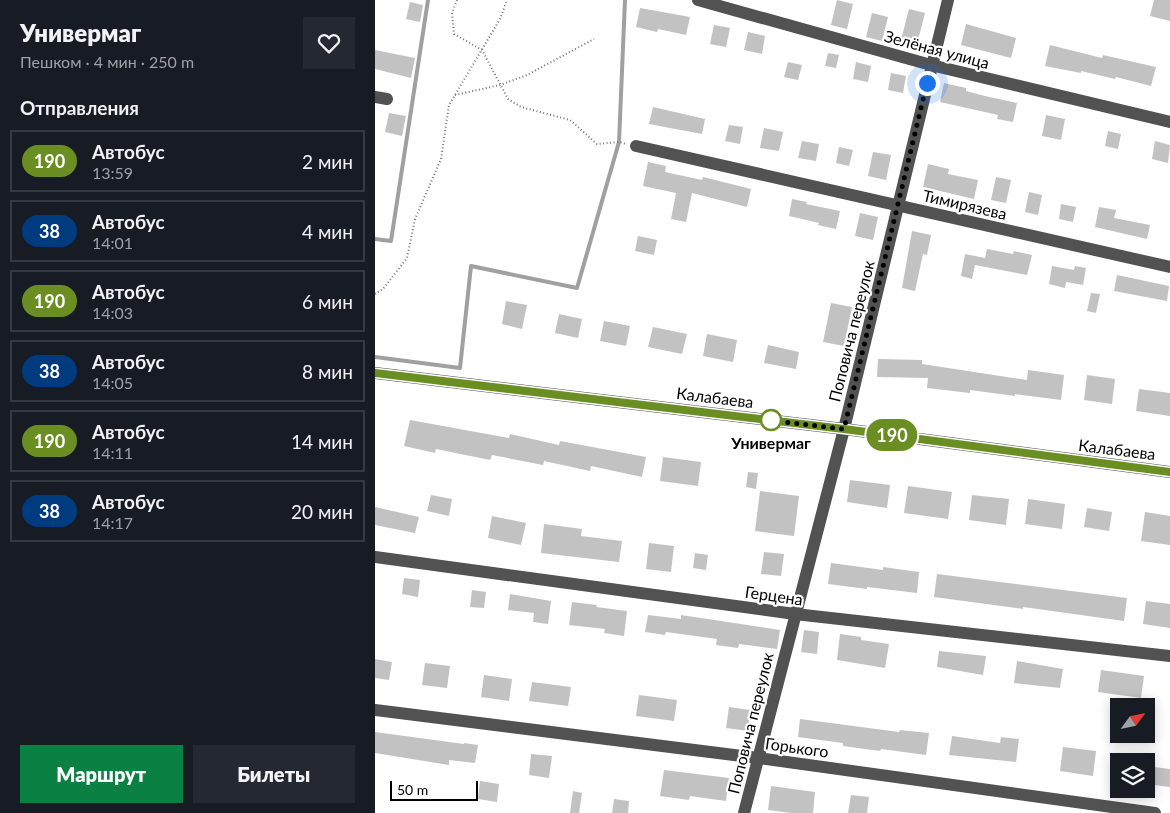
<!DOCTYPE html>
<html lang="ru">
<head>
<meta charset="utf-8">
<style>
  body { margin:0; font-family:Lato,sans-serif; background:#242831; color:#f1f3f6; height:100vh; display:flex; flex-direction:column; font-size:19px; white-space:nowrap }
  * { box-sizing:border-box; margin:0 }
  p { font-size:16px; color:#9ea1a6 }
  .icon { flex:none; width:28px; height:28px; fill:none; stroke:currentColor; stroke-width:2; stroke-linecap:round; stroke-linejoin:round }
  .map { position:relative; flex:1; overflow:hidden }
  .drawer { display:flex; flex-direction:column; background:#171b24; width:375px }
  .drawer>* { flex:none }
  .badge { padding:0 10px; border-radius:16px; font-size:18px; line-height:32px }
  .needle { width:32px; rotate:57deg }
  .controls { position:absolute; left:735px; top:698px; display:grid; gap:10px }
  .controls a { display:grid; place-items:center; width:45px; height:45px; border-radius:0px; background:#171b24; box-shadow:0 2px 12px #0003; font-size:25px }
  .scale { position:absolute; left:15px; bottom:12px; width:88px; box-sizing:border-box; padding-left:5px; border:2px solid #000; border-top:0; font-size:14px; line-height:18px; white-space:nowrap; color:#000; -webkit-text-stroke:4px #fff; paint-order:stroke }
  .you { position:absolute; width:25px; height:25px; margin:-12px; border:4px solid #fff; border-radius:50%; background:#1a73e8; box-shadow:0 0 0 8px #1a73e833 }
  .map>.badge { position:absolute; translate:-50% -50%; box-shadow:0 0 0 2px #fff }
  h2 { padding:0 20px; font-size:19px; line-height:45px }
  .round { display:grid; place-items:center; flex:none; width:52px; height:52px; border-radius:0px; background:#242831 }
  .summary { display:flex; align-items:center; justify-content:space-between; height:85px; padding:0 20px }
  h1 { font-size:24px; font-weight:800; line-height:38px }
  .action { display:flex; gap:10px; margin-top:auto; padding:10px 20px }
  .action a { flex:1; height:58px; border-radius:0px; background:#0b8043; color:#fff; font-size:20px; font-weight:800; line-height:58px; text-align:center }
  .action a+a { background:#242831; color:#f1f3f6 }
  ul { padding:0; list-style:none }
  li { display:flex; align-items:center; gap:15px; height:62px; margin:0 10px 8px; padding:0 10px; border:2px solid #363941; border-radius:0px }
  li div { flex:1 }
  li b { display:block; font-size:19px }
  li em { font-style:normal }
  li .badge { min-width:55px; font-weight:700; text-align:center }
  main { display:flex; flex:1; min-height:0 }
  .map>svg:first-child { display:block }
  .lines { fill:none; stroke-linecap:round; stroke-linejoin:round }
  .stream { stroke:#a0a0a0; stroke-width:4 }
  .building { fill:#c2c2c2 }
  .path { stroke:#747474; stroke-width:2; stroke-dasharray:1 2.5; stroke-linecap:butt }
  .minor { stroke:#525252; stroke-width:12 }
  .line-casing { stroke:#fff; stroke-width:11 }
  .line { stroke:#6b8e23; stroke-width:8 }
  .walk { stroke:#000; stroke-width:5; stroke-dasharray:0 9 }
  .stop-dot { fill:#fff; stroke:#6b8e23; stroke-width:2.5 }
  .labels { text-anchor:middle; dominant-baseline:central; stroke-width:4.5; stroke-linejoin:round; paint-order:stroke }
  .street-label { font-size:16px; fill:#000; stroke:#fff }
  .stop-label { font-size:16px; font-weight:bold; fill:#000; stroke:#fff }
</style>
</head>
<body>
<main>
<section class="drawer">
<div class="summary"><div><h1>Универмаг</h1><p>Пешком · 4 мин · 250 m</p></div><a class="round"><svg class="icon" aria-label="heart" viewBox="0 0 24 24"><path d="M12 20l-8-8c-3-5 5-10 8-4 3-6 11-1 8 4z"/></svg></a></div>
<h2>Отправления</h2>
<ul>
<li><span class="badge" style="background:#6b8e23;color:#fff">190</span><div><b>Автобус</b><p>13:59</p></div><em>2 мин</em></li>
<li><span class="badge" style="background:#003b80;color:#fff">38</span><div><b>Автобус</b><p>14:01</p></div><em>4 мин</em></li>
<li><span class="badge" style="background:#6b8e23;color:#fff">190</span><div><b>Автобус</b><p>14:03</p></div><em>6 мин</em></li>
<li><span class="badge" style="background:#003b80;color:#fff">38</span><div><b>Автобус</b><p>14:05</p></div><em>8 мин</em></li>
<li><span class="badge" style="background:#6b8e23;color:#fff">190</span><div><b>Автобус</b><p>14:11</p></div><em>14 мин</em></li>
<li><span class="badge" style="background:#003b80;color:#fff">38</span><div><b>Автобус</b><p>14:17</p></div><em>20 мин</em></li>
</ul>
<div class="action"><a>Маршрут</a><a>Билеты</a></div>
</section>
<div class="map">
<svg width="795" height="813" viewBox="0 0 795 813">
  <rect width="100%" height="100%" fill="#fff"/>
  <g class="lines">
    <g class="stream">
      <polyline points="0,239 16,241 53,0"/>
      <polyline points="0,357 85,368 96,266 202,288 244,142 250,0"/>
    </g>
  </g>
  <g class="building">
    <polygon points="462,0 478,4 472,29 456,25"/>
    <polygon points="779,0 795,0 795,21 775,16"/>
    <polygon points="35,2 48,5 45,22 31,19"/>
    <polygon points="265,8 315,17 311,35 283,29 282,32 261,27"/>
    <polygon points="534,9 550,13 541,48 525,44"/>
    <polygon points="497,13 513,17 507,41 491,37"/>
    <polygon points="591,24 641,38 636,58 586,45"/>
    <polygon points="339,25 355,28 351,47 335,44"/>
    <polygon points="373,32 390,36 387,54 369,50"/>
    <polygon points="675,45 727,58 728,55 781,67 776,86 741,77 740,79 706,71 706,73 670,66"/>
    <polygon points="0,50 40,58 36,78 0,69"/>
    <polygon points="453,53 464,55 461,68 450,66"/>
    <polygon points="413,62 427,65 423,80 409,77"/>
    <polygon points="481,62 496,66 493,82 478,79"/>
    <polygon points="516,73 531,76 528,93 513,90"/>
    <polygon points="569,83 591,88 591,91 610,96 642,103 638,122 622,119 623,115 565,102"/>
    <polygon points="278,107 330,119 327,134 274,124"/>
    <polygon points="14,113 31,116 27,136 10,132"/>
    <polygon points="671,115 690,119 686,140 667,136"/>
    <polygon points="354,125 368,127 365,144 350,141"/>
    <polygon points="389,128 408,132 404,151 385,148"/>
    <polygon points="733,131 746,134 743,149 730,146"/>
    <polygon points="427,141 444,144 441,161 423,158"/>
    <polygon points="780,141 795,145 793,163 777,159"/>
    <polygon points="464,147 478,150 474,166 461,163"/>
    <polygon points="498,152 516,155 511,180 493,176"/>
    <polygon points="273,162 291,166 290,172 327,180 328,177 376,189 372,207 317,193 311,222 296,219 301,193 268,186"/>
    <polygon points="553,164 574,169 573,174 603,180 599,199 548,187"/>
    <polygon points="621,177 636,180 631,203 616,200"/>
    <polygon points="654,192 667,195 663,215 650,212"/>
    <polygon points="417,199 432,202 431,204 465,211 461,229 443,225 444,223 414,216"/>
    <polygon points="686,204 701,207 698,222 684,219"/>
    <polygon points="724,207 741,210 739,218 775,225 772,239 720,227"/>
    <polygon points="485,213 503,217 498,240 480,236"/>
    <polygon points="537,231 556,235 552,255 548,254 540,291 527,288"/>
    <polygon points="263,236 282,240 279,255 260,251"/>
    <polygon points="612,249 638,254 639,251 657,255 652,275 600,265 597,279 586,276 590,254 610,258"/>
    <polygon points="677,266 699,270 700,266 711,268 708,285 691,282 690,288 674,284"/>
    <polygon points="742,275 794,286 792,301 739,291"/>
    <polygon points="716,293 725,294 721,313 712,311"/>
    <polygon points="131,301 152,305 147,329 127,324"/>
    <polygon points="456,303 477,307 469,346 448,342"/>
    <polygon points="184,314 207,319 203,338 180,333"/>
    <polygon points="229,321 255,326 251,346 225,341"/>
    <polygon points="278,327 312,334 307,354 273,347"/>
    <polygon points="332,334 362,340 358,362 328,356"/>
    <polygon points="393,345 424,352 421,369 389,363"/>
    <polygon points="503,359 547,360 547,364 652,380 653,370 689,375 686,400 640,394 640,396 595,390 595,393 552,388 553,378 502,377"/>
    <polygon points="712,375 740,379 737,404 709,400"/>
    <polygon points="764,389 795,393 795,416 761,411"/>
    <polygon points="35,420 134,438 135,434 184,445 185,441 271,457 267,477 216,466 215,471 169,461 168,465 117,455 115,460 61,449 60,453 29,446"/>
    <polygon points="288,457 326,462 323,486 285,481"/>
    <polygon points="373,472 383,473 381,489 371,487"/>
    <polygon points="475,480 515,485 512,508 472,502"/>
    <polygon points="533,486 577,492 573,519 529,513"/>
    <polygon points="385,491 424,496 419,536 380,531"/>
    <polygon points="56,495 77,499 74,516 52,511"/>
    <polygon points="597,495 634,499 631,525 594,520"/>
    <polygon points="653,499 690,504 687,529 650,524"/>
    <polygon points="0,507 44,517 40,533 0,525"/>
    <polygon points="712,508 737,512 734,531 709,527"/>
    <polygon points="770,512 795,516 795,545 766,541"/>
    <polygon points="117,516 151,523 146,545 113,538"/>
    <polygon points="169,524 207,529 206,536 247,541 244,562 166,553"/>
    <polygon points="274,543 299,546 296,572 271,569"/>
    <polygon points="389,552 409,554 406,576 386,574"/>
    <polygon points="320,553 333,555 331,570 318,568"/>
    <polygon points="456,563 508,570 508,567 544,572 542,593 492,587 492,589 453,584"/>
    <polygon points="562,574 752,598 749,621 648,607 648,609 559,597"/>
    <polygon points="29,578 45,580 43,597 27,594"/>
    <polygon points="97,590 111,592 109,608 95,607"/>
    <polygon points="135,594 176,601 173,624 158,622 159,613 133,610"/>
    <polygon points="771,601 795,604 795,628 768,624"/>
    <polygon points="197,602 222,605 221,607 252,611 249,636 229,633 230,629 194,625"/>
    <polygon points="273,615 306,619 306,615 405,630 402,649 364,644 363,648 341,645 342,639 291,632 290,635 270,632"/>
    <polygon points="429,630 444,632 442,654 426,652"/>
    <polygon points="465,634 486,637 486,640 514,644 510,668 462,660"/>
    <polygon points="564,651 611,656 608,675 562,667"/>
    <polygon points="0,659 17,662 14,680 0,678"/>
    <polygon points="642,661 688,669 685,688 639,683"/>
    <polygon points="50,663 75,666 72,688 47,685"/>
    <polygon points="726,670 769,676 766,698 723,692"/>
    <polygon points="109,675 137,679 134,701 106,697"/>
    <polygon points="157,682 196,687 193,706 154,701"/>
    <polygon points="264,695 302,700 299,721 261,716"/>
    <polygon points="354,707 375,710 373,731 351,728"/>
    <polygon points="425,719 524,732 525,730 554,733 551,755 506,749 505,751 468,746 468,743 423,737"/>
    <polygon points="0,732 89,744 89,743 103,745 100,763 74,760 74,765 0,753"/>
    <polygon points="577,736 625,743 626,737 644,739 641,762 574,755"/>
    <polygon points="688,747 721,751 718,776 685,771"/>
    <polygon points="156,754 177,756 174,778 154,775"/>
    <polygon points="771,766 795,769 795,787 771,784"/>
    <polygon points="289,770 354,778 351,801 315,796 314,800 285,796"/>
    <polygon points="105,781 124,784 122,802 103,799"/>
    <polygon points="396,786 440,792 438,813 416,813 393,810"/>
    <polygon points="198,791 207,793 204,813 195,813"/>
    <polygon points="476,795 494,797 492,813 473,813"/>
    <polygon points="239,799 254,801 253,813 237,813"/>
  </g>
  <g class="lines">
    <g class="path">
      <polyline points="82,0 77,13 79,34 107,50 133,99 146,107 195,120 222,144 244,142 251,144"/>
      <polyline points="80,95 125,85 152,75 219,39"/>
      <polyline points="0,294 8,289 32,258 40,219 66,159 74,105 125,19 132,0"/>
    </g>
    <g class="minor">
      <polyline points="323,0 556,65 795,122"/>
      <polyline points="0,97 12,99"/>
      <polyline points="261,146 795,267"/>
      <polyline points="0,373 469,429 795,472"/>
      <polyline points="0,557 420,614 795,656"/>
      <polyline points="0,710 383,758 780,813"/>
      <polyline points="369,813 469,429 573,0"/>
    </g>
  </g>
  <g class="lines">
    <g class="line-casing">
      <polyline id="line" points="0,373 469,429 795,472"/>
    </g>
    <use href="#line" class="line"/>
    <polyline class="walk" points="396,420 391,420 469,429 552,83"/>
  </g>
  <circle class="stop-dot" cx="396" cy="420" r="10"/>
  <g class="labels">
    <g class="street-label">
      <text transform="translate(562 49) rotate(15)">Зелёная улица</text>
      <text transform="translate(590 204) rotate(13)">Тимирязева</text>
      <text transform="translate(476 331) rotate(-76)">Поповича переулок</text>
      <text transform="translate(340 397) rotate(7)">Калабаева</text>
      <text transform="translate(742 449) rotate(7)">Калабаева</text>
      <text transform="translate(399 595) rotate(8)">Герцена</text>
      <text transform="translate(375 723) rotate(-76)">Поповича переулок</text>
      <text transform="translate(422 747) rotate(8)">Горького</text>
    </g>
    <g class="stop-label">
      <text x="396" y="442">Универмаг</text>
    </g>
  </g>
</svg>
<div class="controls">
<a><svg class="needle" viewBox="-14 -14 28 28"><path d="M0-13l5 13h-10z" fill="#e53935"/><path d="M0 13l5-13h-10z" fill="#9ea1a6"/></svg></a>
<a><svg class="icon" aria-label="layers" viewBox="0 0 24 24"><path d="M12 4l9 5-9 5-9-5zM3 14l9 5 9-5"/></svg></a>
</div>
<div class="scale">50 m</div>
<div class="you" style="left:552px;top:83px"></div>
<b class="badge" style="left:517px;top:435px;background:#6b8e23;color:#fff">190</b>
</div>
</main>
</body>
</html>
